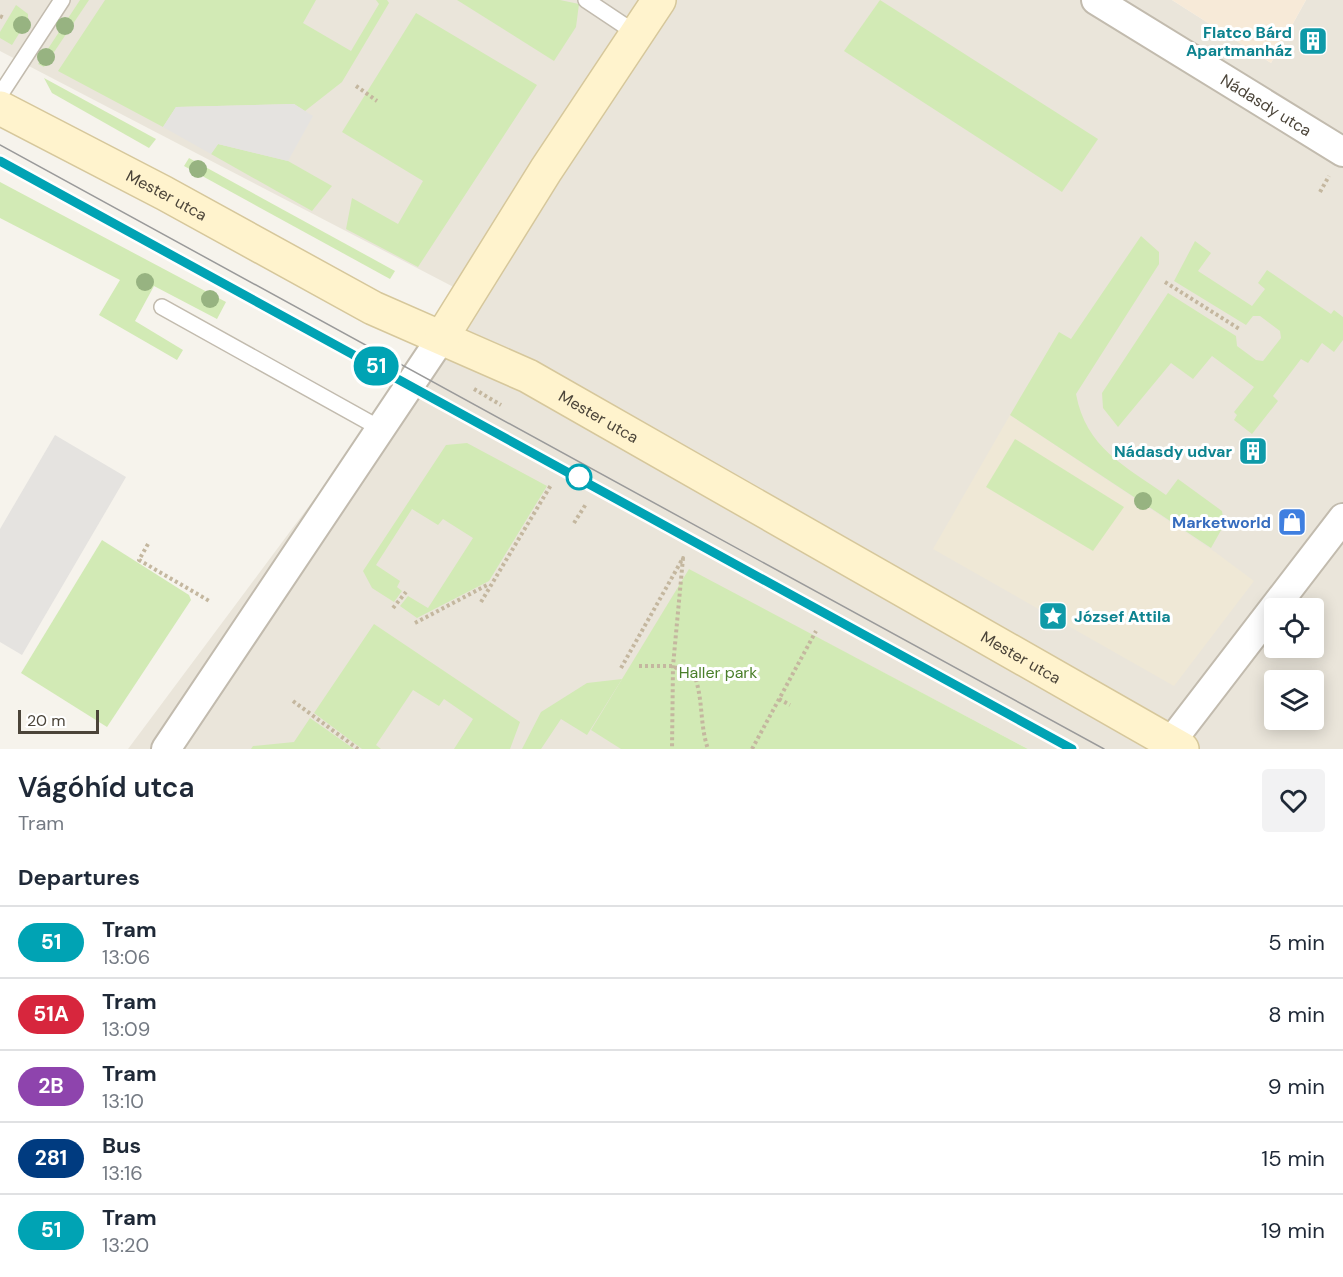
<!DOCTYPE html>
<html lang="en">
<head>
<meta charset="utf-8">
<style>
  body { margin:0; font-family:"DM Sans",sans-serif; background:#f2f2f3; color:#1f2937; height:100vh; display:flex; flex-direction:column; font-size:22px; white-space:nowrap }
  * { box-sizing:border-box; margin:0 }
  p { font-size:20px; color:#747a83 }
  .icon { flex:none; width:33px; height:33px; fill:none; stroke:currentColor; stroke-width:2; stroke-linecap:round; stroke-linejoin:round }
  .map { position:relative; height:749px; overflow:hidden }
  .details { display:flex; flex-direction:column; background:#fff; flex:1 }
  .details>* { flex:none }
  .badge { padding:0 12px; border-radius:20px; font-size:21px; line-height:39px }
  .tools { position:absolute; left:1264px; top:598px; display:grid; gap:12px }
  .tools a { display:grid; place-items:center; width:60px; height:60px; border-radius:6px; background:#fff; box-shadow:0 3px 15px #0003; font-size:30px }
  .scale { position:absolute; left:18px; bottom:15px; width:81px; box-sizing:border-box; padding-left:6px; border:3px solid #4b4439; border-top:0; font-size:16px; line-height:21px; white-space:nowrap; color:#4b4439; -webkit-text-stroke:4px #fff; paint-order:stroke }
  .map>.badge { position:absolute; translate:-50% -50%; box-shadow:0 0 0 3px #fff }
  h2 { padding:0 18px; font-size:22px; line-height:54px }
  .round { display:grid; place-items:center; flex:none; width:63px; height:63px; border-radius:6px; background:#f2f2f3 }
  .summary { display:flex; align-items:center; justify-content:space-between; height:102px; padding:0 18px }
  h1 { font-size:28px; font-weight:600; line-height:45px }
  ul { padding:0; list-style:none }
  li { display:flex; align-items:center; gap:18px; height:72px; padding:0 18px; border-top:2px solid #e0e1e3 }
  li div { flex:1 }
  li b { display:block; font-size:22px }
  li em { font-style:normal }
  li .badge { min-width:66px; font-weight:700; text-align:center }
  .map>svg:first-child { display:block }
  .residential { fill:#eae5da; fill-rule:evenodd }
  .commercial { fill:#f7ead8 }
  .education { fill:#efe8d6 }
  .green { fill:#d2eab5 }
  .parking { fill:#e5e3e0 }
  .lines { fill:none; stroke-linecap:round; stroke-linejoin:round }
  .lane-casing { stroke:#c2bbae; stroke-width:18 }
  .street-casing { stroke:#c2bbae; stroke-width:32 }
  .secondary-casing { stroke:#d6c79b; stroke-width:36 }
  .path { stroke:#c4b79f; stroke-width:4; stroke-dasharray:3 3; stroke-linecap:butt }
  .lane { stroke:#fff; stroke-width:15 }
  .street { stroke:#fff; stroke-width:28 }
  .secondary { stroke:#fff3cd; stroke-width:33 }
  .tram { stroke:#9a9a9a; stroke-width:1.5 }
  .tree { fill:#97b381 }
  .line-casing { stroke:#fff; stroke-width:14 }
  .line { stroke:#00a3b4; stroke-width:9 }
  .stop-dot { fill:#fff; stroke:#00a3b4; stroke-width:3 }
  .labels { text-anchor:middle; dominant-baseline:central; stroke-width:6; stroke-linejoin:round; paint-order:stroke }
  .culture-label { font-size:16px; font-weight:bold; fill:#0d838f; stroke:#fff; text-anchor:end }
  .street-label { font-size:16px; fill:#4b4439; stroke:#fff }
  .shop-label { font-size:16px; font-weight:bold; fill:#366cbe; stroke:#fff; text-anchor:end }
  .park-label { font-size:16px; fill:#4a7f2a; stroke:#fff }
</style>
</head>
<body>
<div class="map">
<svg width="1343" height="749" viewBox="0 0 1343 749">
  <rect width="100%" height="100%" fill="#f6f3ec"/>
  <path class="residential" d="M0,0H1172L1271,63L1306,0H1343V749H1028L689,570L621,749H128L467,294L0,51ZM1275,609H1314V648H1275ZM1275,681H1314V720H1275Z"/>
  <polygon class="commercial" points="1172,0 1306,0 1271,63"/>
  <polygon class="education" points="1010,415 1215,552 1254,581 1174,686 933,549"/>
  <g class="green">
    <polygon points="80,0 89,0 44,67 38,64"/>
    <polygon points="105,0 316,0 303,23 351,51 379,4 376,0 387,0 389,3 342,82 305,111 294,104 176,107 163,127 58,71"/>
    <polygon points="457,0 560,0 579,4 576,27 554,61"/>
    <polygon points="880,0 1098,139 1062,192 844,51"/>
    <polygon points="16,5 28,14 28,19 12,45 0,38 0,32"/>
    <polygon points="416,13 537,85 418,267 346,229 352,198 398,224 423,181 342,132"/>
    <polygon points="44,78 156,139 149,148 52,93"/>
    <polygon points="218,144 288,161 332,186 312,211 211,154"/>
    <polygon points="189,158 395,271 390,279 184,166"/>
    <polygon points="0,182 226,302 217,319 154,286 135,321 183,350 177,360 99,315 120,280 0,218"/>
    <path d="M1141,236L1159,252V264L1076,394C1086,448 1124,465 1166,495L1178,479L1222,511L1224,525L1211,548L1010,415L1059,332L1071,339Z"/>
    <polygon points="1195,241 1211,253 1198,271 1252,306 1265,289 1258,283 1267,270 1331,314 1334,310 1343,317 1343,340 1334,352 1322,343 1308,363 1301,359 1273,396 1278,401 1252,434 1234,420 1237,415 1234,412 1254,387 1212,356 1193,379 1171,363 1118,427 1103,408 1102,393 1168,293 1236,336 1237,346 1256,360 1263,361 1281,338 1280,331 1260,316 1253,316 1246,325 1174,281"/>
    <polygon points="1015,439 1124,507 1093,551 986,487"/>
    <polygon points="467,443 547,486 489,581 417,618 400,606 408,596 428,608 473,538 443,519 438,525 412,509 376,565 400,581 397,587 402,591 394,602 372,588 363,571 446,445"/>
    <polygon points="102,540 189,595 191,600 107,727 21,673"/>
    <polygon points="689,569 1028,749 621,749 591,730"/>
    <polygon points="374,624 520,722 510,749 454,749 473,719 444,699 439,706 413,690 376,745 381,749 362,749 314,713"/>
    <polygon points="622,679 587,735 561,719 541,749 522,749 541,712 587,683"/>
    <polygon points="310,718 354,749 251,749 253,746 294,742"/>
  </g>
  <g class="parking">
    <polygon points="294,104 313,116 288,161 218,144 211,154 163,127 176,107"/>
    <polygon points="55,435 126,477 22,655 0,642 0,529"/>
  </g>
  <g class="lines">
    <g class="lane-casing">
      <g id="lane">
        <polyline points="586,0 637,34"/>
        <polyline points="0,95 62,0"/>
        <polyline points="162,307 383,430"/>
      </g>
    </g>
    <g class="street-casing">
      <g id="street">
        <path id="s1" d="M1096,0L1343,152"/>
        <polyline points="1170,743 1343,518"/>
        <polyline points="166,749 442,337"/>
      </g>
    </g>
    <g class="secondary-casing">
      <g id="secondary">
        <path id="s2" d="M0,108L164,193L373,308L528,376L1182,749"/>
        <polyline points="442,337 546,170 659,0"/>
      </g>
    </g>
    <g class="path">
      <polyline points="0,16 4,18"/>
      <polyline points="356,86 377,101"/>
      <polyline points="1320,192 1329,176"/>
      <polyline points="1165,282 1241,330"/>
      <polyline points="354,368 354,370"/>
      <polyline points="474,389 501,405"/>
      <polyline points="574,523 586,504"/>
      <polyline points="148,544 139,560 211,602"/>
      <polyline points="481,602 551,485"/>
      <polyline points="393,608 406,592"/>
      <polyline points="415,623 489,584"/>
      <path d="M639,666H673L696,680C703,703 700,726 708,749"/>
      <polyline points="621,668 683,558 673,666 672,749"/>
      <polyline points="779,699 790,705"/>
      <polyline points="293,701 358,749"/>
      <polyline points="752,749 816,631"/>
    </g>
    <use href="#lane" class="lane"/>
    <use href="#street" class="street"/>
    <use href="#secondary" class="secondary"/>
    <g class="tram">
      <polyline points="0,145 1104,749"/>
      <polyline points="0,161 1072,749"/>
    </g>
  </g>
  <g class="tree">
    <circle cx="22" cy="25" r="9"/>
    <circle cx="65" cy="26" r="9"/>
    <circle cx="46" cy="57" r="9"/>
    <circle cx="198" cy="169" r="9"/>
    <circle cx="145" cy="282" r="9"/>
    <circle cx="210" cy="299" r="9"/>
    <circle cx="1143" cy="501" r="9"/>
  </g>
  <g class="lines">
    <g class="line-casing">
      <polyline id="line" points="0,161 1072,749"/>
    </g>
    <use href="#line" class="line"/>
  </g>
  <defs>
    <g id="building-square" transform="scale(1.5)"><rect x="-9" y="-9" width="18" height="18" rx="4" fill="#0f9aa8" stroke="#fff"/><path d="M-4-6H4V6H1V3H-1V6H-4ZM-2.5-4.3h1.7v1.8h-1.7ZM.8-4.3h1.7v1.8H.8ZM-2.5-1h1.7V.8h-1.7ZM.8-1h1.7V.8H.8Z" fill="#fff"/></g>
    <g id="shop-square" transform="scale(1.5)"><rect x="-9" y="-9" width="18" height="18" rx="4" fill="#3f7fe0" stroke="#fff"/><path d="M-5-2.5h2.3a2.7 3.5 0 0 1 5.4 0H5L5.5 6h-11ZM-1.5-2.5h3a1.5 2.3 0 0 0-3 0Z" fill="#fff"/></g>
    <g id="sight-square" transform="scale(1.5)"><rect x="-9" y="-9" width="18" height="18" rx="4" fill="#0f9aa8" stroke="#fff"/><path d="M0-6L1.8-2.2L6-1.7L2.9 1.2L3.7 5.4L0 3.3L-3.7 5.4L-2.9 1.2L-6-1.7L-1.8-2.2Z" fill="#fff"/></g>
  </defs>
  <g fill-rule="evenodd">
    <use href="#building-square" x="1313" y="41"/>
    <use href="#building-square" x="1253" y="451"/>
    <use href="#shop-square" x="1292" y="522"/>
    <use href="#sight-square" x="1053" y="616"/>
  </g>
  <circle class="stop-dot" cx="579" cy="477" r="12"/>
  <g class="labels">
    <g class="culture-label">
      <text x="1292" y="32">Flatco Bárd<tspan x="1292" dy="18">Apartmanház</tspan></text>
      <text x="1232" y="451">Nádasdy udvar</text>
      <text x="1074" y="616" text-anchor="start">József Attila</text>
    </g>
    <g class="street-label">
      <text stroke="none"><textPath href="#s1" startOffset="200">Nádasdy utca</textPath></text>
      <text stroke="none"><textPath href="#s2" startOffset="188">Mester utca</textPath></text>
      <text stroke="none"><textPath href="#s2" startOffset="674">Mester utca</textPath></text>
      <text stroke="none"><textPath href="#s2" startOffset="1160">Mester utca</textPath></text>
    </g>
    <g class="shop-label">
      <text x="1271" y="522">Marketworld</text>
    </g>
    <g class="park-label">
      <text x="718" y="672">Haller park</text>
    </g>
  </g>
</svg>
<div class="tools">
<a><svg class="icon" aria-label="locate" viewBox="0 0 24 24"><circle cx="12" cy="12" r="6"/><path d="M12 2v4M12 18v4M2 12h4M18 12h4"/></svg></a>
<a><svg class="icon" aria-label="layers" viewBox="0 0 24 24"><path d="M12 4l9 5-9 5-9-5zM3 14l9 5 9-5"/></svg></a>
</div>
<div class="scale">20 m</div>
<b class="badge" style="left:376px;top:366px;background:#00a3b4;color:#fff">51</b>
</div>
<section class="details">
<div class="summary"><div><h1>Vágóhíd utca</h1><p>Tram</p></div><a class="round"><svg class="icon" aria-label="heart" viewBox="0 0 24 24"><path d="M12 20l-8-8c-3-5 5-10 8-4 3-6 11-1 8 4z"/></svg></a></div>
<h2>Departures</h2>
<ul>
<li><span class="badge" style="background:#00a3b4;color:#fff">51</span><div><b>Tram</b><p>13:06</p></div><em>5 min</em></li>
<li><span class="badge" style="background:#d7263d;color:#fff">51A</span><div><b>Tram</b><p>13:09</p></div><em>8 min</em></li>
<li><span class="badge" style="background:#8e44ad;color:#fff">2B</span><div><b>Tram</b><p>13:10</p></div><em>9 min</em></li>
<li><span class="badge" style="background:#003b80;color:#fff">281</span><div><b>Bus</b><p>13:16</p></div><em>15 min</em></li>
<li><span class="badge" style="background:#00a3b4;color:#fff">51</span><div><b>Tram</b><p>13:20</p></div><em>19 min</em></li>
</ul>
</section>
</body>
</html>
